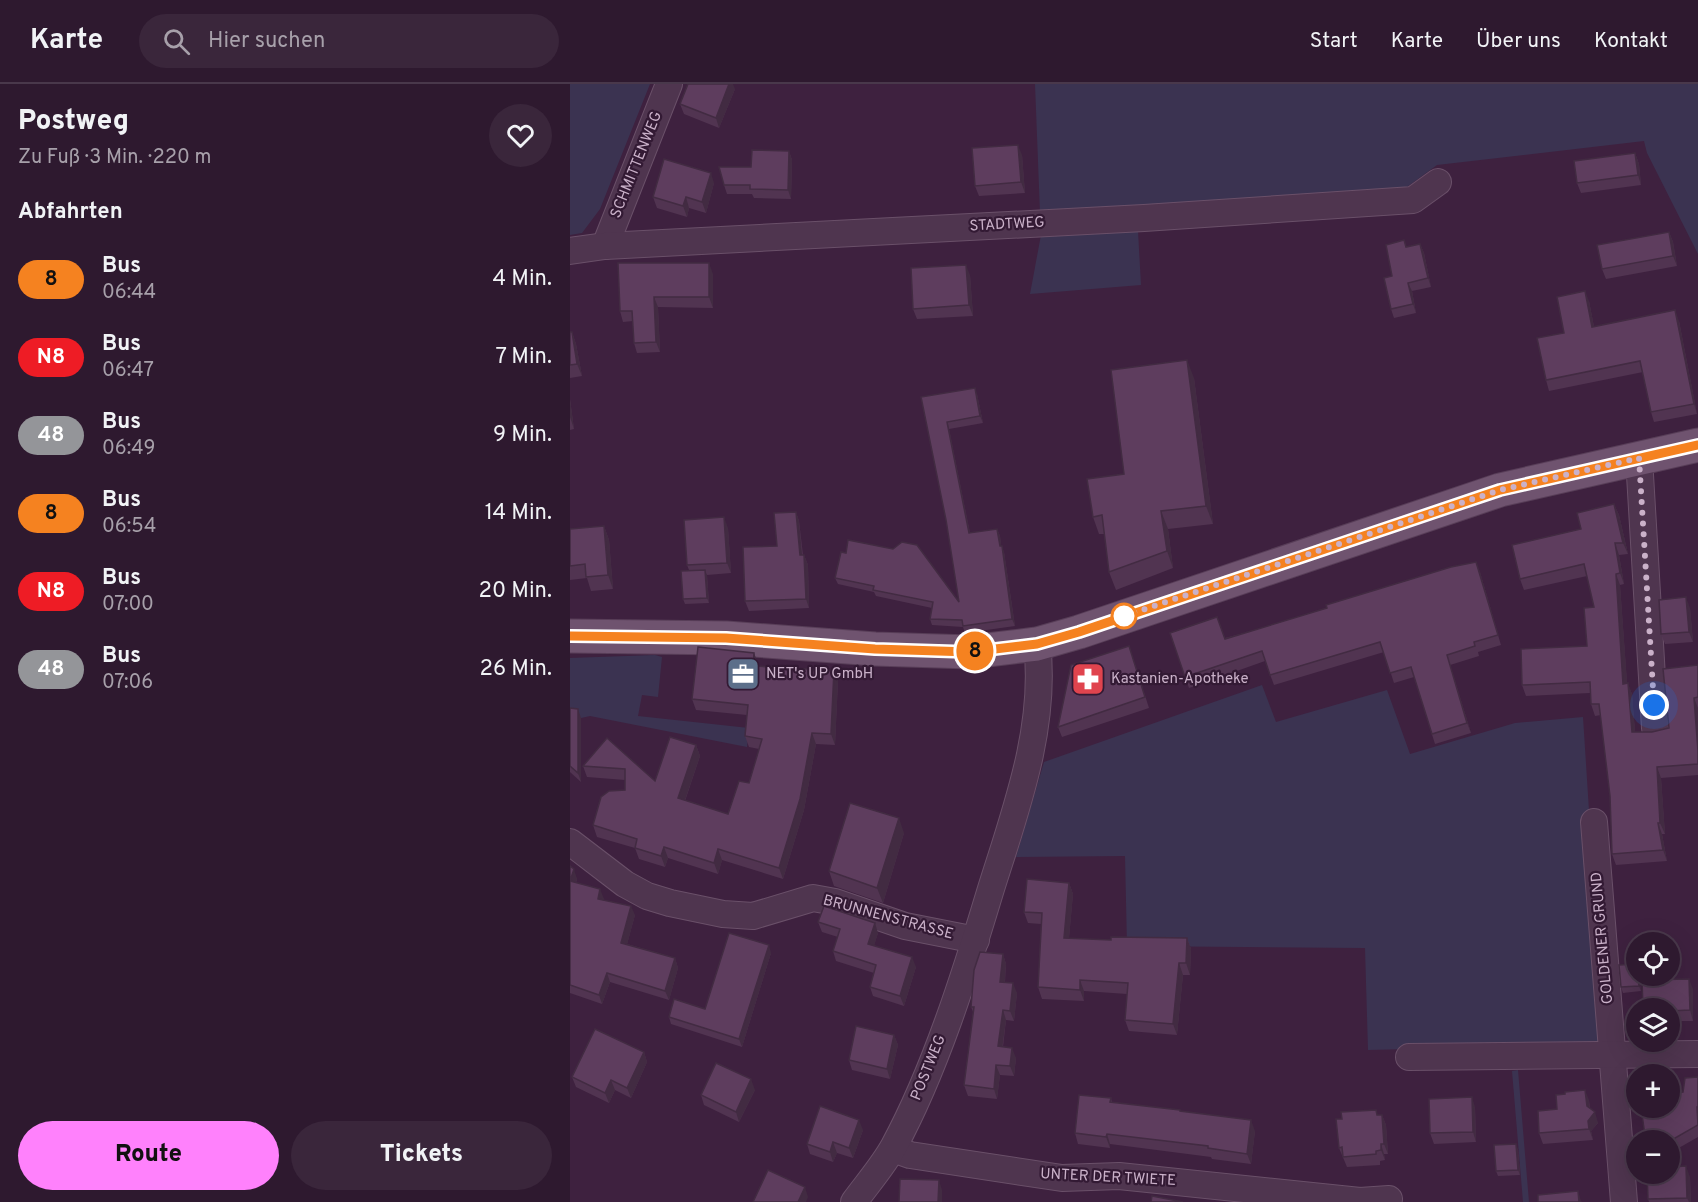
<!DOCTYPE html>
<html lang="de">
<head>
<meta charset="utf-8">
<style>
  body { margin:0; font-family:Overpass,sans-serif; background:#3a263b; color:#f1f3f6; height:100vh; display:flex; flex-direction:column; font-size:22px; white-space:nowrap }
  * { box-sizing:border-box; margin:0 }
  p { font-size:20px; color:#a7a0aa }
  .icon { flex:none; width:33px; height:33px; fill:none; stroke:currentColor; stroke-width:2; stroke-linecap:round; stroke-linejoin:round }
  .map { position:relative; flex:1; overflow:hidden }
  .details { display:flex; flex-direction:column; background:#2e192f; width:570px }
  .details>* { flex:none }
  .badge { padding:0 12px; border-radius:20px; font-size:21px; line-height:39px }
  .buttons { position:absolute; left:1056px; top:848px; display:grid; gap:12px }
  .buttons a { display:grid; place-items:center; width:54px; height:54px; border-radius:50%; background:#2e192f; box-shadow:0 6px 24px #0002,0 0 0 2px #49384b; font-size:30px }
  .you { position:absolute; width:30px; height:30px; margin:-15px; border:4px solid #fff; border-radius:50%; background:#1a73e8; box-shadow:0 0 0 9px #1a73e833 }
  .map>.badge { position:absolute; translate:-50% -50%; box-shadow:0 0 0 3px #fff }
  h2 { padding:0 18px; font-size:22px; line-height:54px }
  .round { display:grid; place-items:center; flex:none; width:63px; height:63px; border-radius:32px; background:#3a263b }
  .headline { display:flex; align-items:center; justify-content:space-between; height:102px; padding:0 18px }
  h1 { font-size:28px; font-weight:800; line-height:45px }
  .cta { display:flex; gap:12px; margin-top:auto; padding:12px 18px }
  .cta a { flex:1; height:69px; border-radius:36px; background:#ff81fc; color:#111; font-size:24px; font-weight:800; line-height:69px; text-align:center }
  .cta a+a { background:#3a263b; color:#f1f3f6 }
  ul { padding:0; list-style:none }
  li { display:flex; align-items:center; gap:18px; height:78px; padding:0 18px }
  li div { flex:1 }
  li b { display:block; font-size:22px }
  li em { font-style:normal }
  li .badge { min-width:66px; font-weight:700; text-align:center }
  header { display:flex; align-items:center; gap:36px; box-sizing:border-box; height:84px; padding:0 30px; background:#2e192f; border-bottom:2px solid #49384b }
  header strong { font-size:28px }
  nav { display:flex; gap:33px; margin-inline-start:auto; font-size:21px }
  .search { width:420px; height:54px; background:#3a263b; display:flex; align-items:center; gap:15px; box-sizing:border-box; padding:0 21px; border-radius:33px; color:#a7a0aa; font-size:22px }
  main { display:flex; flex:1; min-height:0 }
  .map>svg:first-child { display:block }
  .green { fill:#3b3351 }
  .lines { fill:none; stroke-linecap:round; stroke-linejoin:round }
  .minor-casing { stroke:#6a5069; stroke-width:28 }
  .major-casing { stroke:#583e58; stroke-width:35 }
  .minor { stroke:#4f354f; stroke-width:26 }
  .major { stroke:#6f536f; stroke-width:33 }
  .wall { fill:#513451 }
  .shaded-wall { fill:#422b42 }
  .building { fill:#5e3d5e; stroke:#422b42; stroke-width:1.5 }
  .line-casing { stroke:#fff; stroke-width:14 }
  .line { stroke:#f58220; stroke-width:9 }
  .walk { stroke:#cab1c9; stroke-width:6; stroke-dasharray:0 10.8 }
  .stop-dot { fill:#fff; stroke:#f58220; stroke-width:3 }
  .labels { text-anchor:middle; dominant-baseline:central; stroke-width:4.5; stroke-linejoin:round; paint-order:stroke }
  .street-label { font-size:15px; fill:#cab1c9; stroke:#331a34 }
  .poi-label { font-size:15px; fill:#cab1c9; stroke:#331a34; text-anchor:start }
</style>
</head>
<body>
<header>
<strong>Karte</strong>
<div class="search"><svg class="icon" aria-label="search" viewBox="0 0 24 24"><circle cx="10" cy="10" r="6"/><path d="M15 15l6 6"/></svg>Hier suchen</div>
<nav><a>Start</a><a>Karte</a><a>Über uns</a><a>Kontakt</a></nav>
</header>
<main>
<section class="details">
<div class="headline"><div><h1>Postweg</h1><p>Zu Fuß · 3 Min. · 220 m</p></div><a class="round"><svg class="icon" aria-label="heart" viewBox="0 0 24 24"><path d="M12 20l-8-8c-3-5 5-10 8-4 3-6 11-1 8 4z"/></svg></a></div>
<h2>Abfahrten</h2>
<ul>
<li><span class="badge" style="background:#f58220;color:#111">8</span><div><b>Bus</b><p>06:44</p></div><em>4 Min.</em></li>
<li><span class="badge" style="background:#ee1c25;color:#fff">N8</span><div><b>Bus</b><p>06:47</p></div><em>7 Min.</em></li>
<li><span class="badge" style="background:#949599;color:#fff">48</span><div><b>Bus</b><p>06:49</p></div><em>9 Min.</em></li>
<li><span class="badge" style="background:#f58220;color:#111">8</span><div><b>Bus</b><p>06:54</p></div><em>14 Min.</em></li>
<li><span class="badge" style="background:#ee1c25;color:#fff">N8</span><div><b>Bus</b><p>07:00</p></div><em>20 Min.</em></li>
<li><span class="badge" style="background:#949599;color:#fff">48</span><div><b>Bus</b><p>07:06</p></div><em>26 Min.</em></li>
</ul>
<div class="cta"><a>Route</a><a>Tickets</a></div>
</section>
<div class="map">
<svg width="1128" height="1118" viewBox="0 0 1128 1118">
  <rect width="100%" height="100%" fill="#3e213f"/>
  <g class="green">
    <polygon points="0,0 80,0 30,125 12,149 0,151"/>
    <polygon points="465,0 1128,0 1128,170 1077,69 1074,57 867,81 837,103 470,129"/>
    <polygon points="568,147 571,201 460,210 471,151"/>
    <polygon points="85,571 92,573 88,613 72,611 68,632 179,644 177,663 20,632 11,634 0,632 0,574"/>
    <polygon points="692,601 706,638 817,606 840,670 945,639 1013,633 1034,960 798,966 795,864 557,862 555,772 446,773 474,678"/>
    <polygon points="948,986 959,1118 953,1118 942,987"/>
  </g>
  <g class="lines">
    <g class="minor-casing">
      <g id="minor">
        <polyline points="35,162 99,0"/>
        <polyline points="0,167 35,162 574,134 843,116 868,98"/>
        <polyline points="1069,374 1085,644"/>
        <polyline points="1024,738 1054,1118"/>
        <polyline points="0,758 55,800 77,812 100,819 153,830 183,832 243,814 265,818 335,842 406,856"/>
        <polyline points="839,973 1128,970"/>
        <polyline points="323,1065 340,1071 492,1094 549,1092 790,1117 819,1115"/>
        <path d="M284,1118C297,1100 313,1082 324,1062C365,986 395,891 420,808C445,728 477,644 467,560"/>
      </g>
    </g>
    <g class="major-casing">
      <polyline id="major" points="0,552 156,554 305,565 400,568 467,560 509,548 930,406 1128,361"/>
    </g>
    <use href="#minor" class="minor"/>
    <use href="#major" class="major"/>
  </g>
  <g class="wall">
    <polygon points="165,5 149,44 114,30 110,20"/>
    <polygon points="219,67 222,76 221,115 184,114 182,110 157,110 154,101 181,83"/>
    <polygon points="1065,69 1069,80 1071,101 1011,109 1007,99"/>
    <polygon points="452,71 455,109 409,112 405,102"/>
    <polygon points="144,99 136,129 119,124 117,133 87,124 83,113"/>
    <polygon points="1099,148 1103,158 1107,182 1036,195 1032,185"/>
    <polygon points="850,160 854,169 861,203 842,207 846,229 824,234 821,225 822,192 836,163"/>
    <polygon points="143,190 143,224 88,223 90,268 67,269 64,259 63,237 53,238 50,227"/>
    <polygon points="400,191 403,232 347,235 343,225"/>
    <polygon points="1019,217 1024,243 1109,237 1127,330 1084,338 1081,328 1073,288 979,307 976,296 994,249"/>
    <polygon points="0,248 2,248 6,260 12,292 0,294"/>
    <polygon points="624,294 643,440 598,445 603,484 546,506 539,488 534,450 529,450 523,433"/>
    <polygon points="407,310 413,339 379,345 400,449 427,445 430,452 431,462 434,468 445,542 395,549 393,543 362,541 360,535 362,524 306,512 304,508 268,500 265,494 389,518 376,436 351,313"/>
    <polygon points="0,315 4,345 0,346"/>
    <polygon points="1044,420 1049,431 1058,470 1049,471 1054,500 1050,501 1057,599 1062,610 1065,648 1082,648 1099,644 1128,581 1128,691 1091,694 1095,750 1092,750 1097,777 1046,781 1042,770 1040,712 1031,631 1025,632 1021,620 1020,609 956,612 952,601 1017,562 1024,523 1017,492 954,506 950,495 1011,445"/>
    <polygon points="226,428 229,437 233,471 234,471 238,481 239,524 179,527 175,517"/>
    <polygon points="34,442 39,456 43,505 21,507 17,494 0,496 0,445"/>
    <polygon points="158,444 161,489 137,491 139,519 115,520 113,515 119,486 117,481"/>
    <polygon points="910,488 931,561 908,568 909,572 880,581 901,649 865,660 844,593 824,599 814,568 704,601 695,577 619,604 600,549 655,554"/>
    <polygon points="1120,524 1123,558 1095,560 1091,550"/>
    <polygon points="559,562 579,624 492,653 488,643"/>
    <polygon points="184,569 188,580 188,582 238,585 239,587 243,587 264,586 268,597 265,661 246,660 234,726 213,795 152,776 148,790 98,774 95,783 69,775 65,764 27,753 23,741 55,706 55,696 17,693 13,682 37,654 85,697 126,661 130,672 115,717 158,730 179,699 189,665 179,663 175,652 177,631 126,626 122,615"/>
    <polygon points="0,624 11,634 11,698 0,688"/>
    <polygon points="334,749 313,819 264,802 259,787"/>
    <polygon points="0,782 7,795 6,799 34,815 33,816 65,831 57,860 105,874 108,884 99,916 40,898 32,920 0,909"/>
    <polygon points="499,799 503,810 499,854 541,856 617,854 621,865 620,891 613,891 607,951 559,947 555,936 557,910 514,907 514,917 472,915 468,903 471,840 458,839 454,828"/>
    <polygon points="248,838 308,849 304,861 346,883 334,922 303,912 300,903 304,889 266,877 263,867 268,853 252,848"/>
    <polygon points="201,869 172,963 101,940 99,933 135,925"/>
    <polygon points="433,870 436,880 435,898 447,909 444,937 436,936 433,963 446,974 444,992 430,991 427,1015 398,1012 394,1001 403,928 401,923"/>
    <polygon points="1066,891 1069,891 1071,907 1053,909 1051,903"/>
    <polygon points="1123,905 1123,937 1100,937 1100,924"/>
    <polygon points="324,951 328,961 320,995 282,986 279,976"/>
    <polygon points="74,968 77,978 61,1014 45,1006 39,1019 6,1003 2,993"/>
    <polygon points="1128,993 1128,1053 1100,1069 1100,1056 1076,1056 1075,1052"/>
    <polygon points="185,1006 169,1038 134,1021 131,1011"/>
    <polygon points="541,1014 542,1018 610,1028 685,1047 681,1080 642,1075 641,1073 540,1060 540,1064 508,1060 505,1049"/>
    <polygon points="1019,1016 1020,1025 1028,1039 1021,1047 1023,1056 973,1060 969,1049 987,1025"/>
    <polygon points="905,1023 906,1058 864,1060 860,1049"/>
    <polygon points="808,1031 812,1031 816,1041 818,1070 814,1070 815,1076 810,1077 810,1081 777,1083 769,1064"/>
    <polygon points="293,1046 283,1074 267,1069 263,1078 240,1070 237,1060"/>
    <polygon points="948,1065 950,1091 928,1092 926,1087"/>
    <polygon points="1120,1093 1121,1118 1079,1118 1078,1115"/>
  </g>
  <g class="shaded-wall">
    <polygon points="159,0 163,0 165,5 149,44 146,34"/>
    <polygon points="448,61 452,71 455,109 451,98"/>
    <polygon points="219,67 222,76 221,115 218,106"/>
    <polygon points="1065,69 1069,80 1071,101 1068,91"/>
    <polygon points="141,89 144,99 136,129 132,118"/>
    <polygon points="116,113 119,124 117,133 113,122"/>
    <polygon points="1099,148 1103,158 1107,182 1103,172"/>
    <polygon points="850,160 854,169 861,203 858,194"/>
    <polygon points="139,179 143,190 143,224 139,213"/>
    <polygon points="396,181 400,191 403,232 399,221"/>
    <polygon points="838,199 842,207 846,229 843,220"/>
    <polygon points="1015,207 1019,217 1026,253 1022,243"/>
    <polygon points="84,213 88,223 90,268 86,258"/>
    <polygon points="1105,226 1109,237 1127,330 1124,320"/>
    <polygon points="2,248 6,260 12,292 7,280"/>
    <polygon points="617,276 624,294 643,440 636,422"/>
    <polygon points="405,304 407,310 413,339 410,332"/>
    <polygon points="0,315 4,345 0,333"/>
    <polygon points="377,338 379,345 401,456 399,449"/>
    <polygon points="1044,420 1049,431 1058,470 1053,459"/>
    <polygon points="591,427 598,445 603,484 597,467"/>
    <polygon points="226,428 229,437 233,481 230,471"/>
    <polygon points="154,433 158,444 161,489 157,479"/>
    <polygon points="34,442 39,456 43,505 38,491"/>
    <polygon points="427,445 430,452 432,469 430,462"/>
    <polygon points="1045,459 1049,471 1054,500 1050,489"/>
    <polygon points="432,462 434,468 445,542 442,535"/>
    <polygon points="234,471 238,481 239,524 236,515"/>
    <polygon points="906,478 910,488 931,561 928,551"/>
    <polygon points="135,486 137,491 139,519 137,514"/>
    <polygon points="1046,490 1050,501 1058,611 1053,600"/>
    <polygon points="1116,513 1120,524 1123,558 1119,548"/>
    <polygon points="184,569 188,580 187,593 183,582"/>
    <polygon points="877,571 880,581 901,649 897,639"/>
    <polygon points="264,586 268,597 265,661 261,650"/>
    <polygon points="1058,599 1062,610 1066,659 1062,648"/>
    <polygon points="1124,614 1128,624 1128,667"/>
    <polygon points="8,625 11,634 11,698 8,689"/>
    <polygon points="242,649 246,660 234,726 213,795 209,784"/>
    <polygon points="126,661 130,672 112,725 108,714"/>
    <polygon points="1087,683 1091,694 1095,750 1090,739"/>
    <polygon points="329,734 334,749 313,819 307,804"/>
    <polygon points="1088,739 1092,750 1097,777 1093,766"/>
    <polygon points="94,763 98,774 95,783 91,772"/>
    <polygon points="148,765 152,776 148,790 144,779"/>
    <polygon points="4,785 7,795 3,807 0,798"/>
    <polygon points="499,799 503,810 498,865 494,854"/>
    <polygon points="30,805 34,815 31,824 28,815"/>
    <polygon points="61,822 65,831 55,868 51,859"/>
    <polygon points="305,839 308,849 302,869 298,860"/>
    <polygon points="617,854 621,865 620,891 616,879"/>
    <polygon points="199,861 201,869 172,963 169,955"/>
    <polygon points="433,870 436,880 434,908 430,898"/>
    <polygon points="342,873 346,883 334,922 330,912"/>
    <polygon points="105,874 108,884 99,916 95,907"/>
    <polygon points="609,879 613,891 607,951 603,940"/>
    <polygon points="37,889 40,898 32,920 29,911"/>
    <polygon points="1068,891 1069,891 1071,907 1069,902"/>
    <polygon points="1119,895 1123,905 1123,937 1120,926"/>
    <polygon points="510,896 514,907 514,917 510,906"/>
    <polygon points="443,899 447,909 444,937 440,927"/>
    <polygon points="433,926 436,936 431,973 428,962"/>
    <polygon points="324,951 328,961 320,995 317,985"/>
    <polygon points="442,964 446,974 444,992 440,982"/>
    <polygon points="74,968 77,978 61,1014 57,1004"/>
    <polygon points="426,981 430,991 427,1015 424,1005"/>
    <polygon points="181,995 185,1006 169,1038 166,1028"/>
    <polygon points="41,996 45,1006 39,1019 35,1009"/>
    <polygon points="1015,1006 1019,1016 1020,1032 1017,1022"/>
    <polygon points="902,1013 905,1023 906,1058 903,1048"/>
    <polygon points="1025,1028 1028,1039 1021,1047 1023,1056 1019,1045 1018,1037"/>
    <polygon points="812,1031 816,1041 818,1070 814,1060"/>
    <polygon points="289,1036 293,1046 283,1074 279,1064"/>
    <polygon points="681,1036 685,1047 681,1080 677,1070"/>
    <polygon points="537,1050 540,1060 540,1064 536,1053"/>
    <polygon points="263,1058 267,1069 263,1078 260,1068"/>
    <polygon points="811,1060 814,1070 815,1076 811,1066"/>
    <polygon points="946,1060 948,1065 950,1091 948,1086"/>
    <polygon points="1116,1082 1120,1093 1121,1118 1119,1118 1117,1114"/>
    <polygon points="369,1096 372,1106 372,1118 368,1118"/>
    <polygon points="235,1103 238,1113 236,1118 228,1118"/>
    <polygon points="1008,1107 1011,1117 1012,1118 1009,1118"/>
  </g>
  <g class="building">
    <polygon points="118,0 159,0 146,34 110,20"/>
    <polygon points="448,61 451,98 405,102 402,64"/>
    <polygon points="182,66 219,67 218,106 180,105 180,101 154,101 149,83 181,83"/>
    <polygon points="1065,69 1068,91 1007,99 1004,77"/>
    <polygon points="94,75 141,89 132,118 116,113 113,122 83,113"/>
    <polygon points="1099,148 1103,172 1032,185 1027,161"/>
    <polygon points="834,156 836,163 850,160 858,194 838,199 843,220 821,225 814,194 822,192 816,161"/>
    <polygon points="48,179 139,179 139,213 84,213 86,258 64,259 62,227 50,227"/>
    <polygon points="396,181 399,221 343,225 341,184"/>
    <polygon points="1015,207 1022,243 1105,226 1124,320 1081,328 1070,277 976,296 967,254 994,249 987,213"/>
    <polygon points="0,248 2,248 7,280 0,281"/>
    <polygon points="617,276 636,422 591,427 597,467 539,488 532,431 523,433 517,395 554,390 541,286"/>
    <polygon points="405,304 410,332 377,338 399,449 427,445 430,462 432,462 442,535 393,542 392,536 360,535 363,518 303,506 304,502 265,494 271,468 276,469 278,456 323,465 332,458 347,461 389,518 376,436 351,313"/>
    <polygon points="1044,420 1053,459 1045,459 1050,489 1046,490 1053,600 1058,599 1062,648 1082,648 1099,644 1093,585 1128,581 1128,613 1124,614 1128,667 1128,680 1087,683 1090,739 1088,739 1093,766 1042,770 1040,712 1029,620 1021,620 1020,598 952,601 951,565 1017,562 1014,524 1024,523 1014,480 950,495 942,461 1011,445 1007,429"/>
    <polygon points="226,428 230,471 234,471 236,515 175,517 173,463 207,462 204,429"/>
    <polygon points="154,433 157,479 117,481 114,436"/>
    <polygon points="34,442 38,491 16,493 15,480 0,482 0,445"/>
    <polygon points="906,478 928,551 904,558 905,562 877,571 897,639 862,650 841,583 820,589 810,558 700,591 692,567 615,593 600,549 647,533 655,555 757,524 756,521 881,483"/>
    <polygon points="135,486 137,514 113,515 111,487"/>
    <polygon points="1116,513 1119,548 1091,550 1089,516"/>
    <polygon points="559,562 575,613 488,643 501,581"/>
    <polygon points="128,563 184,569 183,582 238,585 238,587 243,587 244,585 264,586 261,650 242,649 230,715 209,784 148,765 144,779 94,763 91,772 65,764 67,755 23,741 31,713 39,707 55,706 55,685 13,682 37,654 85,697 100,653 126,661 108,714 158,730 169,697 179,699 192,655 175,652 178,621 122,615"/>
    <polygon points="0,624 8,625 8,689 0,682"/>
    <polygon points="280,719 329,734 307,804 259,787"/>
    <polygon points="0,782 4,785 0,797"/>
    <polygon points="457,795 499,799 494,854 541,856 541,853 617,854 616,879 609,879 603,940 555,936 558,899 510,896 510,906 468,903 472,829 454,828"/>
    <polygon points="0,797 30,805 28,815 61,822 51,859 105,874 95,907 37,889 29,911 0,901"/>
    <polygon points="254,822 305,839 298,860 342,873 330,912 300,903 306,881 263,867 270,845 248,838"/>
    <polygon points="159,849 199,861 169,955 99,933 104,915 135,925"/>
    <polygon points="410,868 433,870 430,898 443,899 440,927 433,926 428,962 442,964 440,982 426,981 424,1005 394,1001 404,923 401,923 404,886"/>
    <polygon points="1066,880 1066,891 1068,891 1069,902 1051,903 1049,881"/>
    <polygon points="1119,895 1120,926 1100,927 1100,924 1073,924 1072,896"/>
    <polygon points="286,942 324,951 317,985 279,976"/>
    <polygon points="25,945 74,968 57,1004 41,996 35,1009 2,993"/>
    <polygon points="146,979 181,995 166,1028 131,1011"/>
    <polygon points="1128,993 1128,1023 1127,1023 1128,1041 1100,1057 1100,1056 1076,1056 1076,1051 1075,1052 1071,1023 1100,1023 1100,1010 1113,1008 1115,994"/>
    <polygon points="1015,1006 1017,1022 1025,1028 1018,1037 1019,1045 969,1049 968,1027 987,1025 986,1011 995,1010 995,1008"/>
    <polygon points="509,1011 541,1014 540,1018 610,1026 610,1027 681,1036 677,1070 638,1064 638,1062 537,1050 536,1053 505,1049"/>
    <polygon points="902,1013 903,1048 860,1049 859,1015"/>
    <polygon points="250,1022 289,1036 279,1064 263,1058 260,1068 237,1060"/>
    <polygon points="806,1026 807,1031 812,1031 814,1060 811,1060 811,1066 806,1067 806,1070 773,1073 772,1063 769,1064 766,1035 772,1035 771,1028"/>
    <polygon points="946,1060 948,1086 926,1087 924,1061"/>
    <polygon points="1116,1082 1117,1114 1078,1115 1077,1089 1100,1089 1100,1083"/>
    <polygon points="198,1086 235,1103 228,1118 183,1118"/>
    <polygon points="330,1095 369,1096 368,1118 329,1118"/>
    <polygon points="1008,1107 1009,1118 968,1118 968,1111"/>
    <polygon points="582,1112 613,1118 581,1118"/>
  </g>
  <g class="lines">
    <g class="line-casing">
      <polyline id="line" points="0,552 156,554 305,565 400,568 467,560 509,548 930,406 1128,361"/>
    </g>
    <use href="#line" class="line"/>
    <polyline class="walk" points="554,532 930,406 1069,374 1084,621"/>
  </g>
  <defs>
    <g id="office-square" transform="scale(1.725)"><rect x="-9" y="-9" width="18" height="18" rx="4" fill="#5c6f8a" stroke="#331a34"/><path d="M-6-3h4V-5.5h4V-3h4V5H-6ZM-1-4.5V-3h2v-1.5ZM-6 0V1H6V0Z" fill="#fff"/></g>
    <g id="pharmacy-square" transform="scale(1.725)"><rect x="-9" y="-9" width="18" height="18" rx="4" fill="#e0444e" stroke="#331a34"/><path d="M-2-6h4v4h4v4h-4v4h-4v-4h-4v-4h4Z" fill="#fff"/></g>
  </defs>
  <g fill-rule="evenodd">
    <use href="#office-square" x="173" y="590"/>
    <use href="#pharmacy-square" x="518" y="595"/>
  </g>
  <circle class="stop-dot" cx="554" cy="532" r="12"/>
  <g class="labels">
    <g class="street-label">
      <text transform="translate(67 81) rotate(-68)">SCHMITTENWEG</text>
      <text transform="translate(437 141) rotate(-3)">STADTWEG</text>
      <text transform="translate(318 834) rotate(15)">BRUNNENSTRASSE</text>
      <text transform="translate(1033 854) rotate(-95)">GOLDENER GRUND</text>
      <text transform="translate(359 984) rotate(-68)">POSTWEG</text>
      <text transform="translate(538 1094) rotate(3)">UNTER DER TWIETE</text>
    </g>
    <g class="poi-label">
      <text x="196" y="590">NET's UP GmbH</text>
      <text x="541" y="595">Kastanien-Apotheke</text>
    </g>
  </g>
</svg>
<div class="buttons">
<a><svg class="icon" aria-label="locate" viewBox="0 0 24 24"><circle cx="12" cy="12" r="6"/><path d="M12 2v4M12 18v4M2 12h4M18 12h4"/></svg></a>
<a><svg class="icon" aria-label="layers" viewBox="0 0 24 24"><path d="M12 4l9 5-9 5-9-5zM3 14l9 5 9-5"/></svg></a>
<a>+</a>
<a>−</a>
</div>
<div class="you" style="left:1084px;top:621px"></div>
<b class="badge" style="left:405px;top:567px;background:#f58220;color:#111">8</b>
</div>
</main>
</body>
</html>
